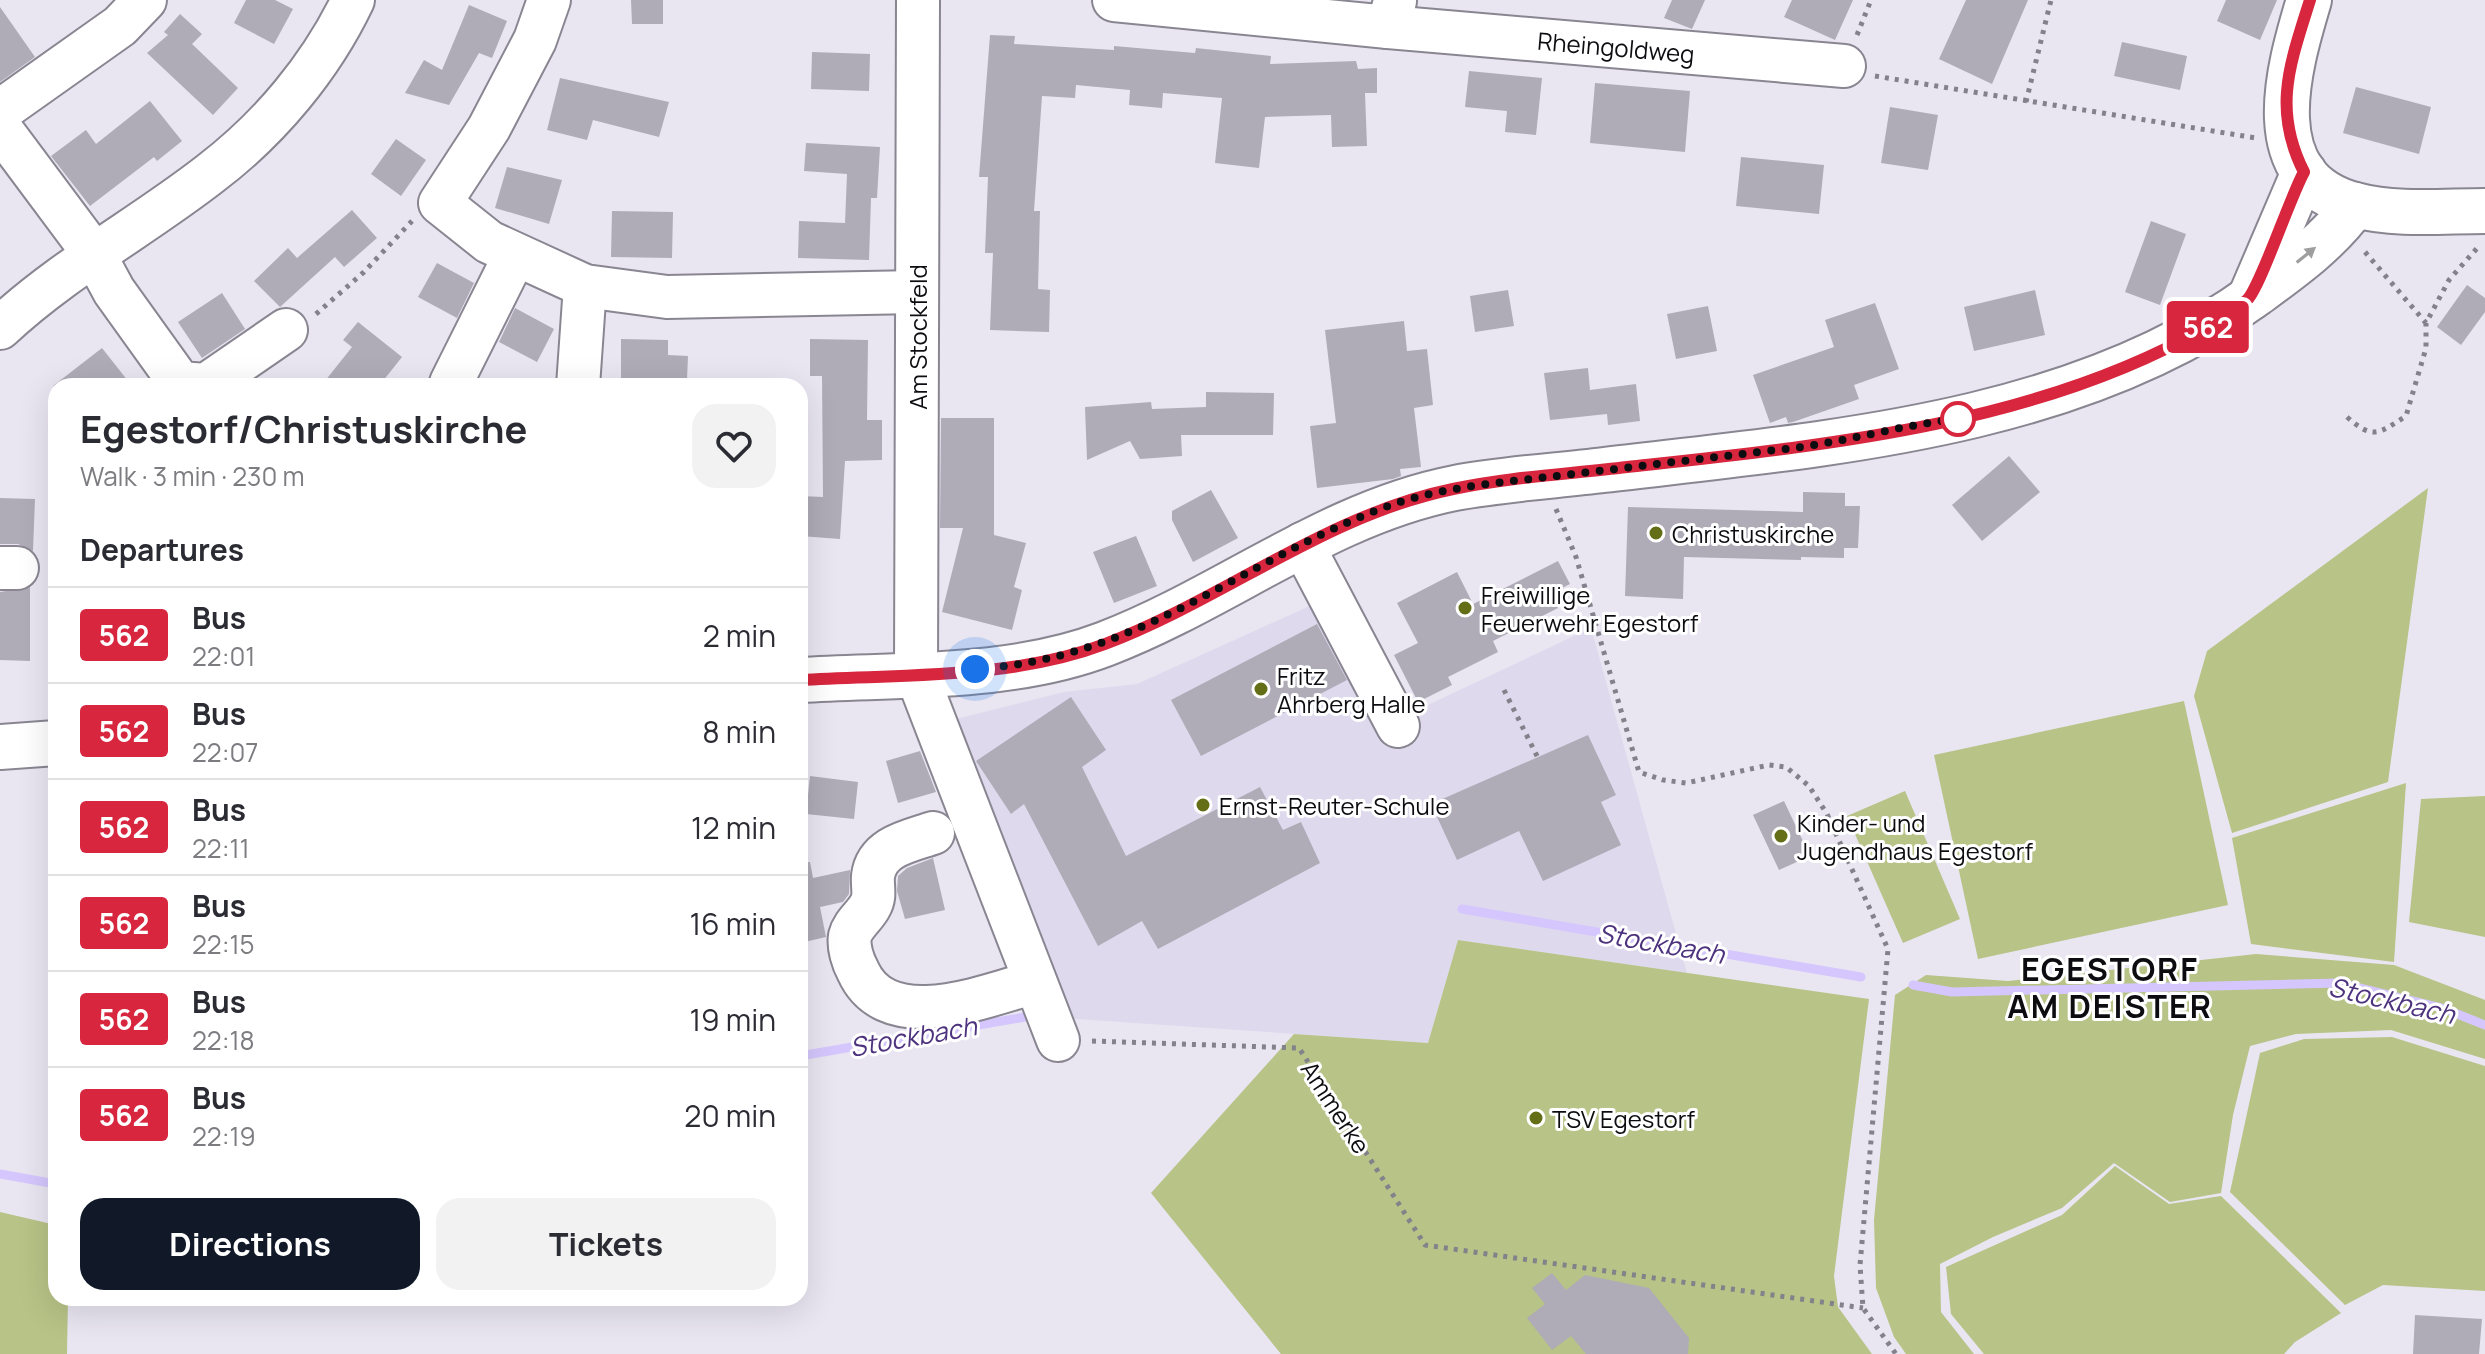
<!DOCTYPE html>
<html lang="en">
<head>
<meta charset="utf-8">
<style>
  body { margin:0; font-family:Manrope,sans-serif; background:#f2f2f3; color:#2b2b33; height:100vh; display:flex; flex-direction:column; font-size:30px; white-space:nowrap }
  * { box-sizing:border-box; margin:0 }
  p { font-size:26px; color:#7c7c81 }
  .icon { flex:none; width:44px; height:44px; fill:none; stroke:currentColor; stroke-width:2; stroke-linecap:round; stroke-linejoin:round }
  .map { position:relative; flex:1; overflow:hidden }
  .sheet { position:absolute; left:48px; top:378px; width:760px; height:928px; display:flex; flex-direction:column; background:#fff; border-radius:24px; box-shadow:0 8px 32px #0002 }
  .sheet>* { flex:none }
  .badge { padding:0 16px; border-radius:6px; font-size:28px; line-height:52px }
  .you { position:absolute; width:40px; height:40px; margin:-20px; border:6px solid #fff; border-radius:50%; background:#1a73e8; box-shadow:0 0 0 12px #1a73e833 }
  .map>.badge { position:absolute; translate:-50% -50%; box-shadow:0 0 0 4px #fff }
  h2 { padding:0 32px; font-size:30px; line-height:72px }
  .round { display:grid; place-items:center; flex:none; width:84px; height:84px; border-radius:24px; background:#f2f2f3 }
  .overview { display:flex; align-items:center; justify-content:space-between; height:136px; padding:0 32px }
  h1 { font-size:38px; font-weight:700; line-height:60px }
  .primary-button { display:flex; gap:16px; margin-top:auto; padding:16px 32px }
  .primary-button a { flex:1; height:92px; border-radius:24px; background:#111827; color:#fff; font-size:32px; font-weight:700; line-height:92px; text-align:center }
  .primary-button a+a { background:#f2f2f3; color:#2b2b33 }
  ul { padding:0; list-style:none }
  li { display:flex; align-items:center; gap:24px; height:96px; padding:0 32px; border-top:2px solid #e1e1e2 }
  li div { flex:1 }
  li b { display:block; font-size:30px }
  li em { font-style:normal }
  li .badge { min-width:88px; font-weight:700; text-align:center }
  .map>svg:first-child { display:block }
  .built { fill:#ded9ed }
  .green { fill:#b8c387 }
  .lines { fill:none; stroke-linecap:round; stroke-linejoin:round }
  .stream { stroke:#d5c7fd; stroke-width:9 }
  .building { fill:#afacb8 }
  .minor-casing { stroke:#898692; stroke-width:46 }
  .major-casing { stroke:#898692; stroke-width:48 }
  .path { stroke:#83818a; stroke-width:5; stroke-dasharray:4 6; stroke-linecap:butt }
  .minor { stroke:#fff; stroke-width:42 }
  .major { stroke:#fff; stroke-width:44 }
  .oneway { fill:#9e9e9f }
  .line-casing { stroke:#fff; stroke-width:18 }
  .line { stroke:#d7263d; stroke-width:12 }
  .walk { stroke:#0d0c10; stroke-width:8; stroke-dasharray:0 14.4 }
  .stop-dot { fill:#fff; stroke:#d7263d; stroke-width:4 }
  .poi-dot { fill:#636e16; stroke:#fff; stroke-width:3 }
  .labels { text-anchor:middle; dominant-baseline:central; stroke-width:6; stroke-linejoin:round; paint-order:stroke }
  .street-label { font-size:24px; fill:#0d0c10; stroke:#fff }
  .poi-label { font-size:24px; fill:#0d0c10; stroke:#fff; text-anchor:start }
  .water-label { font-size:26px; font-style:italic; fill:#4d327e; stroke:#fff }
  .district-label { font-size:32px; font-weight:bold; letter-spacing:2px; fill:#0d0c10; stroke:#fff }
</style>
</head>
<body>
<div class="map">
<svg width="2485" height="1354" viewBox="0 0 2485 1354">
  <rect width="100%" height="100%" fill="#e9e6f2"/>
  <polygon class="built" points="1314,604 1381,727 1591,628 1687,973 1458,940 1428,1043 1061,1018 952,720 1064,692 1137,684"/>
  <g class="green">
    <polygon points="2428,488 2388,782 2232,833 2194,696 2207,651"/>
    <polygon points="2184,701 2228,905 1978,959 1934,755"/>
    <polygon points="2406,783 2394,962 2251,944 2232,838"/>
    <polygon points="1905,791 1960,919 1903,943 1847,816"/>
    <polygon points="2485,796 2485,937 2409,922 2421,799"/>
    <polygon points="1458,940 1869,999 1834,1276 1838,1307 1872,1354 1281,1354 1151,1193 1294,1034 1428,1043"/>
    <polygon points="2256,954 2394,965 2485,1000 2485,1059 2391,1030 2296,1034 2250,1046 2233,1115 2221,1193 2170,1202 2114,1163 2062,1208 1993,1237 1940,1264 1941,1312 1974,1354 1906,1354 1894,1337 1876,1288 1874,1220 1895,995 1926,975 2008,981"/>
    <polygon points="2392,1037 2485,1066 2485,1291 2383,1285 2345,1305 2230,1192 2260,1053 2304,1039"/>
    <polygon points="2115,1166 2169,1204 2221,1196 2341,1313 2295,1342 2284,1354 1984,1354 1951,1314 1946,1267 2062,1215"/>
    <polygon points="0,1212 56,1225 56,1298 68,1298 67,1354 0,1354"/>
  </g>
  <g class="lines">
    <g class="stream">
      <polyline points="1462,909 1861,977"/>
      <polyline points="1913,985 1952,992 2340,983 2442,1008 2485,1025"/>
      <polyline points="800,1056 1025,1017"/>
      <polyline points="0,1174 56,1184"/>
    </g>
  </g>
  <g class="building">
    <polygon points="246,0 275,0 293,9 274,44 234,23"/>
    <polygon points="631,0 663,0 663,24 632,24"/>
    <polygon points="1672,0 1705,0 1692,29 1664,18"/>
    <polygon points="1792,0 1853,0 1835,40 1784,17"/>
    <polygon points="1966,0 2028,0 1992,84 1939,59"/>
    <polygon points="2226,0 2277,0 2260,40 2217,21"/>
    <polygon points="469,5 507,21 492,58 479,53 449,105 405,93 424,60 442,70"/>
    <polygon points="0,7 35,57 0,82"/>
    <polygon points="180,14 202,34 192,44 238,88 213,115 147,53 168,35 164,32"/>
    <polygon points="990,35 1015,36 1014,44 1114,50 1114,46 1195,53 1196,48 1271,56 1270,64 1356,61 1358,69 1377,68 1377,93 1365,93 1367,146 1332,147 1331,115 1265,117 1259,168 1215,163 1222,98 1163,93 1162,108 1129,105 1130,90 1076,85 1075,98 1042,96 1034,211 1040,211 1038,289 1050,290 1049,332 990,330 993,253 985,253 988,177 979,177"/>
    <polygon points="2122,42 2187,56 2180,90 2114,76"/>
    <polygon points="812,52 870,54 869,91 811,89"/>
    <polygon points="1469,71 1542,78 1536,135 1505,132 1507,111 1465,107"/>
    <polygon points="560,78 669,102 659,137 593,120 587,140 547,130"/>
    <polygon points="1595,83 1690,91 1685,152 1590,143"/>
    <polygon points="2356,87 2431,107 2419,154 2343,133"/>
    <polygon points="150,101 182,141 157,161 154,157 90,206 51,156 86,130 96,144"/>
    <polygon points="1890,107 1938,115 1928,170 1881,163"/>
    <polygon points="396,139 426,160 401,196 371,174"/>
    <polygon points="806,143 880,147 877,198 871,198 869,260 798,258 799,221 845,223 847,174 804,171"/>
    <polygon points="1741,157 1824,165 1819,214 1736,206"/>
    <polygon points="507,167 562,180 549,224 495,208"/>
    <polygon points="352,210 377,238 344,267 335,257 280,307 254,281 288,248 297,258"/>
    <polygon points="612,211 673,212 672,258 611,257"/>
    <polygon points="2151,221 2186,234 2160,305 2125,292"/>
    <polygon points="437,263 474,283 457,318 418,297"/>
    <polygon points="2467,285 2485,298 2485,312 2461,345 2437,327"/>
    <polygon points="1508,290 1514,326 1475,332 1470,296"/>
    <polygon points="2035,290 2045,335 1974,351 1964,307"/>
    <polygon points="222,293 245,329 202,358 178,322"/>
    <polygon points="1875,303 1899,369 1854,385 1859,399 1793,422 1788,423 1786,417 1770,423 1753,375 1834,347 1825,320"/>
    <polygon points="1708,306 1717,351 1676,359 1667,314"/>
    <polygon points="515,308 554,329 537,362 499,342"/>
    <polygon points="1404,321 1407,351 1427,349 1433,405 1414,408 1421,467 1400,469 1401,476 1393,479 1317,488 1310,426 1336,423 1325,330"/>
    <polygon points="358,322 402,357 379,386 321,386 352,347 343,340"/>
    <polygon points="621,339 668,340 668,355 688,356 687,380 621,378"/>
    <polygon points="810,339 868,340 867,420 882,420 882,460 845,461 840,539 800,536 800,496 823,497 822,376 810,376"/>
    <polygon points="102,348 132,386 53,386"/>
    <polygon points="1588,368 1590,390 1636,384 1640,421 1608,425 1607,414 1550,420 1544,373"/>
    <polygon points="1206,392 1274,393 1273,435 1181,435 1182,456 1140,459 1130,441 1087,460 1085,407 1151,402 1152,409 1206,407"/>
    <polygon points="941,418 994,418 994,535 1026,543 1014,587 1022,590 1012,630 942,612 963,528 940,528"/>
    <polygon points="2009,456 2040,492 1982,541 1952,505"/>
    <polygon points="1211,490 1238,538 1193,562 1172,520 1172,511"/>
    <polygon points="1803,492 1845,493 1845,506 1860,506 1858,548 1844,548 1844,558 1801,557 1801,560 1684,557 1683,599 1625,596 1628,507 1803,512"/>
    <polygon points="0,498 35,499 33,551 18,544 0,544"/>
    <polygon points="1136,536 1157,586 1114,603 1093,552"/>
    <polygon points="1558,561 1570,584 1550,594 1558,608 1493,641 1498,652 1448,677 1452,685 1418,702 1394,655 1418,643 1397,603 1457,572 1473,604"/>
    <polygon points="30,587 30,661 0,660 0,592"/>
    <polygon points="1317,624 1347,680 1201,756 1171,700"/>
    <polygon points="1071,697 1106,750 1082,767 1126,856 1260,787 1283,830 1301,822 1320,863 1158,949 1142,921 1098,946 1024,804 1011,814 976,761"/>
    <polygon points="1588,735 1616,795 1601,802 1621,845 1543,881 1519,831 1457,860 1431,804"/>
    <polygon points="920,751 936,792 898,803 886,761"/>
    <polygon points="810,776 858,782 854,819 806,814"/>
    <polygon points="1784,801 1810,856 1779,870 1753,815"/>
    <polygon points="933,858 945,910 905,919 897,891 898,876 907,868"/>
    <polygon points="810,862 813,878 850,870 849,894 843,902 820,907 826,937 800,943 800,863"/>
    <polygon points="1552,1273 1566,1290 1585,1275 1649,1288 1689,1338 1688,1354 1586,1354 1571,1336 1552,1350 1527,1318 1545,1304 1532,1288"/>
    <polygon points="2415,1315 2482,1319 2479,1354 2413,1354"/>
  </g>
  <g class="lines">
    <g class="minor-casing">
      <g id="minor">
        <polyline points="549,0 535,40 489,128 440,203 489,242 585,286 667,297 917,292"/>
        <polyline points="918,0 916,673 1058,1040"/>
        <polyline points="1114,0 1388,27 1395,1"/>
        <polyline points="1388,27 1844,66"/>
        <polyline points="0,111 120,26 145,0"/>
        <polyline points="0,128 94,254 114,291 180,383 206,385 286,330"/>
        <path d="M0,328C64,268 142,227 211,173C270,128 321,67 353,0"/>
        <polyline points="451,383 515,255"/>
        <polyline points="578,386 585,286"/>
        <polyline points="1302,544 1398,726"/>
        <polyline points="0,568 17,568"/>
        <path d="M933,833C910,841 877,846 873,876C872,887 876,896 870,906C865,916 853,924 850,936C848,947 853,962 858,971C887,1036 985,996 1035,982"/>
      </g>
    </g>
    <g class="major-casing">
      <g id="major">
        <path d="M2309,0C2288,70 2256,179 2355,205C2396,216 2443,211 2485,211"/>
        <polyline points="2250,298 2304,172"/>
        <path d="M800,680C900,674 1011,680 1105,644C1225,598 1328,513 1455,488C1503,479 1554,476 1604,470C1822,444 2073,427 2256,294C2293,267 2328,242 2355,205"/>
        <polyline points="0,747 56,743"/>
      </g>
    </g>
    <g class="path">
      <polyline points="1857,35 1871,0"/>
      <polyline points="1875,76 2256,138"/>
      <polyline points="2026,102 2051,0"/>
      <polyline points="2365,252 2426,323"/>
      <polyline points="316,314 364,272 412,221"/>
      <path d="M2347,417C2373,440 2378,434 2406,416L2426,348V323L2449,280L2479,246"/>
      <polyline points="1556,509 1576,557 1639,772 1663,780 1686,783 1769,765 1786,767 1809,786 1827,814 1888,949 1860,1265 1863,1308 1896,1354"/>
      <polyline points="1504,690 1538,758"/>
      <polyline points="1092,1041 1299,1048 1425,1245 1863,1308"/>
    </g>
    <use href="#minor" class="minor"/>
    <use href="#major" class="major"/>
  </g>
  <defs><path id="oneway-solid" d="M-6-.8H1V-3.2L6.5 0L1 3.2V.8H-6Z" transform="scale(2)"/></defs>
  <use class="oneway" href="#oneway-solid" transform="translate(2306 255) rotate(-39)"/>
  <g class="lines">
    <g class="line-casing">
      <path id="line" d="M800,680C899,674 1010,680 1105,644C1224,599 1326,515 1453,489C1510,477 1569,474 1627,467C1819,446 2034,426 2205,328C2219,321 2235,311 2247,300C2260,288 2290,197 2304,172C2272,109 2290,64 2310,0"/>
    </g>
    <use href="#line" class="line"/>
    <path class="walk" d="M975,669C1140,659 1237,563 1383,508C1438,487 1498,483 1556,476C1632,467 1708,458 1785,449C1843,443 1900,425 1958,419"/>
  </g>
  <circle class="stop-dot" cx="1958" cy="419" r="16"/>
  <g class="poi-dot">
    <circle cx="1656" cy="533" r="8"/>
    <circle cx="1465" cy="608" r="8"/>
    <circle cx="1261" cy="689" r="8"/>
    <circle cx="1203" cy="805" r="8"/>
    <circle cx="1781" cy="836" r="8"/>
    <circle cx="1536" cy="1118" r="8"/>
  </g>
  <g class="labels">
    <g class="street-label">
      <text transform="translate(1616 47) rotate(5)">Rheingoldweg</text>
      <text transform="translate(917 337) rotate(-90)">Am Stockfeld</text>
      <text transform="translate(1336 1107) rotate(57)">Ammerke</text>
    </g>
    <g class="poi-label">
      <text x="1672" y="533">Christuskirche</text>
      <text x="1481" y="594">Freiwillige<tspan x="1481" dy="28">Feuerwehr Egestorf</tspan></text>
      <text x="1277" y="675">Fritz<tspan x="1277" dy="28">Ahrberg Halle</tspan></text>
      <text x="1219" y="805">Ernst-Reuter-Schule</text>
      <text x="1797" y="822">Kinder- und<tspan x="1797" dy="28">Jugendhaus Egestorf</tspan></text>
      <text x="1552" y="1118">TSV Egestorf</text>
    </g>
    <g class="water-label">
      <text transform="translate(1661 943) rotate(10)">Stockbach</text>
      <text transform="translate(2392 1000) rotate(13)">Stockbach</text>
      <text transform="translate(913 1036) rotate(-10)">Stockbach</text>
    </g>
    <g class="district-label">
      <text x="2110" y="969">EGESTORF<tspan x="2110" dy="37">AM DEISTER</tspan></text>
    </g>
  </g>
</svg>
<div class="you" style="left:975px;top:669px"></div>
<b class="badge" style="left:2208px;top:327px;background:#d7263d;color:#fff">562</b>
<section class="sheet">
<div class="overview"><div><h1>Egestorf/Christuskirche</h1><p>Walk · 3 min · 230 m</p></div><a class="round"><svg class="icon" aria-label="heart" viewBox="0 0 24 24"><path d="M12 20l-8-8c-3-5 5-10 8-4 3-6 11-1 8 4z"/></svg></a></div>
<h2>Departures</h2>
<ul>
<li><span class="badge" style="background:#d7263d;color:#fff">562</span><div><b>Bus</b><p>22:01</p></div><em>2 min</em></li>
<li><span class="badge" style="background:#d7263d;color:#fff">562</span><div><b>Bus</b><p>22:07</p></div><em>8 min</em></li>
<li><span class="badge" style="background:#d7263d;color:#fff">562</span><div><b>Bus</b><p>22:11</p></div><em>12 min</em></li>
<li><span class="badge" style="background:#d7263d;color:#fff">562</span><div><b>Bus</b><p>22:15</p></div><em>16 min</em></li>
<li><span class="badge" style="background:#d7263d;color:#fff">562</span><div><b>Bus</b><p>22:18</p></div><em>19 min</em></li>
<li><span class="badge" style="background:#d7263d;color:#fff">562</span><div><b>Bus</b><p>22:19</p></div><em>20 min</em></li>
</ul>
<div class="primary-button"><a>Directions</a><a>Tickets</a></div>
</section>
</div>
</body>
</html>
